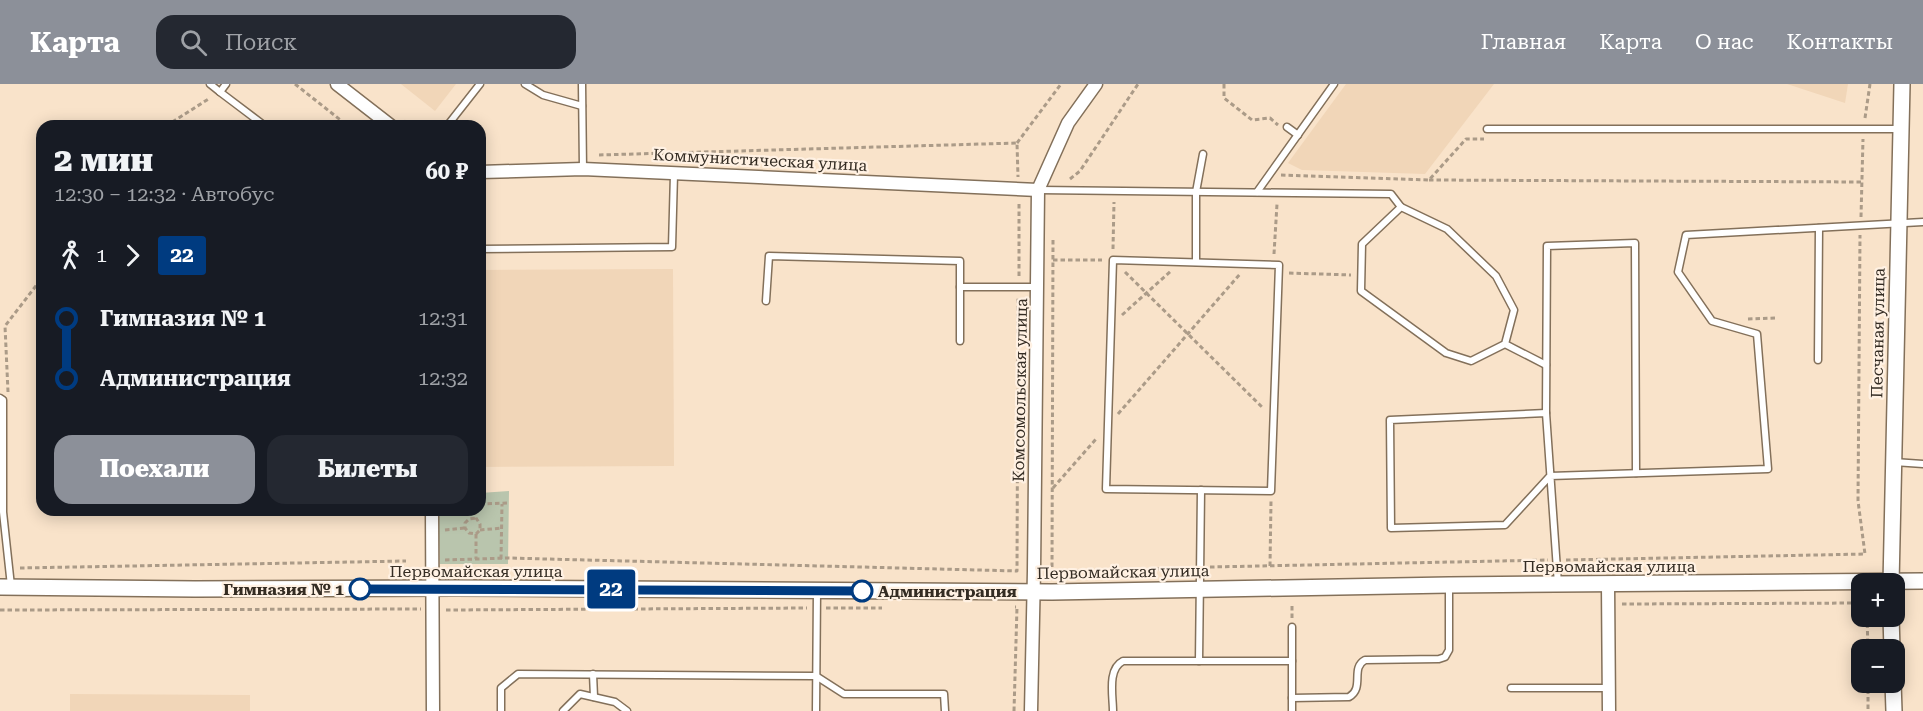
<!DOCTYPE html>
<html lang="ru">
<head>
<meta charset="utf-8">
<style>
  body { margin:0; font-family:"Roboto Serif",serif; background:#242831; color:#f1f3f6; height:100vh; display:flex; flex-direction:column; font-size:22px; white-space:nowrap }
  * { box-sizing:border-box; margin:0 }
  p { font-size:20px; color:#9ea1a6 }
  .icon { flex:none; width:33px; height:33px; fill:none; stroke:currentColor; stroke-width:2; stroke-linecap:round; stroke-linejoin:round }
  .map { position:relative; flex:1; overflow:hidden }
  .side { position:absolute; left:36px; top:36px; width:450px; height:396px; display:flex; flex-direction:column; background:#171b24; border-radius:18px; box-shadow:0 3px 15px #0003 }
  .side>* { flex:none }
  .badge { padding:0 12px; border-radius:4px; font-size:21px; line-height:39px }
  .fabs { position:absolute; left:1851px; top:489px; display:grid; gap:12px }
  .fabs a { display:grid; place-items:center; width:54px; height:54px; border-radius:12px; background:#171b24; box-shadow:0 3px 15px #0003; font-size:30px }
  .map>.badge { position:absolute; translate:-50% -50%; box-shadow:0 0 0 3px #fff }
  .legs { display:flex; align-items:center; gap:9px; height:66px; padding:0 18px; font-size:20px }
  .legs p { margin-inline-start:auto }
  .head { display:flex; align-items:center; justify-content:space-between; height:102px; padding:0 18px }
  h1 { font-size:33px; font-weight:800; line-height:45px }
  .primary-button { display:flex; gap:12px; margin-top:auto; padding:12px 18px }
  .primary-button a { flex:1; height:69px; border-radius:18px; background:#8c9099; color:#fff; font-size:24px; font-weight:800; line-height:69px; text-align:center }
  .primary-button a+a { background:#242831; color:#f1f3f6 }
  ul { padding:0 18px; list-style:none }
  li { display:flex; align-items:center; gap:21px; height:60px; font-size:22px }
  li i { display:grid; place-items:center; width:9px; height:100%; margin:0 8px; background:currentColor }
  li i::after { content:''; width:15px; height:15px; margin:-8px; border:4px solid; border-radius:50%; background:#171b24 }
  li p { margin-inline-start:auto }
  li:first-child i { background:linear-gradient(#0000 50%,currentColor 0) }
  li:last-child i { background:linear-gradient(currentColor 50%,#0000 0) }
  header { display:flex; align-items:center; gap:36px; box-sizing:border-box; height:84px; padding:0 30px; background:#8c9099; color:#fff }
  header strong { font-size:28px }
  nav { display:flex; gap:33px; margin-inline-start:auto; font-size:21px }
  .search { width:420px; height:54px; background:#242831; display:flex; align-items:center; gap:15px; box-sizing:border-box; padding:0 21px; border-radius:18px; color:#9ea1a6; font-size:22px }
  .map>svg:first-child { display:block }
  .built { fill:#f1d6b8 }
  .green { fill:#b9c5ad }
  .lines { fill:none; stroke-linecap:round; stroke-linejoin:round }
  .service-casing { stroke:#83705a; stroke-width:9 }
  .minor-casing { stroke:#83705a; stroke-width:15 }
  .tertiary-casing { stroke:#83705a; stroke-width:18 }
  .path { stroke:#ab9b88; stroke-width:3; stroke-dasharray:4.5 3; stroke-linecap:butt }
  .service { stroke:#fff; stroke-width:6 }
  .minor { stroke:#fff; stroke-width:12 }
  .tertiary { stroke:#fff; stroke-width:15 }
  .line-1-casing { stroke:#fff; stroke-width:14 }
  .line-1 { stroke:#003b80; stroke-width:9 }
  .stop-1-dot { fill:#fff; stroke:#003b80; stroke-width:3 }
  .labels { text-anchor:middle; dominant-baseline:central; stroke-width:4.5; stroke-linejoin:round; paint-order:stroke }
  .street-label { font-size:16px; fill:#342c23; stroke:#fff1e3 }
  .stop-label { font-size:16px; font-weight:bold; fill:#342c23; stroke:#fff1e3; text-anchor:end }
</style>
</head>
<body>
<header>
<strong>Карта</strong>
<div class="search"><svg class="icon" aria-label="search" viewBox="0 0 24 24"><circle cx="10" cy="10" r="6"/><path d="M15 15l6 6"/></svg>Поиск</div>
<nav><a>Главная</a><a>Карта</a><a>О нас</a><a>Контакты</a></nav>
</header>
<div class="map">
<svg width="1923" height="627" viewBox="0 0 1923 627">
  <rect width="100%" height="100%" fill="#f9e3ca"/>
  <g class="built">
    <polygon points="401,0 456,0 435,27"/>
    <polygon points="1346,0 1494,0 1425,90 1302,86 1288,79"/>
    <polygon points="1787,0 1848,0 1845,19"/>
    <polygon points="673,185 674,382 480,383 480,186"/>
    <polygon points="70,610 250,611 250,627 70,627"/>
  </g>
  <polygon class="green" points="509,407 508,480 440,480 438,426 480,426 480,409"/>
  <g class="lines">
    <g class="service-casing">
      <g id="service">
        <polyline points="210,0 220,8"/>
        <polyline points="226,0 220,8 265,42"/>
        <polyline points="525,0 543,11 582,22"/>
        <polyline points="582,0 583,85"/>
        <polyline points="447,42 480,0"/>
        <polyline points="1287,43 1298,51"/>
        <polyline points="1487,45 1900,45"/>
        <polyline points="1039,106 1391,110 1401,123"/>
        <polyline points="1257,108 1334,0"/>
        <polyline points="480,165 672,163 674,90"/>
        <polygon points="1113,176 1279,181 1271,407 1106,405"/>
        <polyline points="1196,178 1196,108 1203,70"/>
        <polyline points="766,217 769,172 960,177 960,203 1037,203"/>
        <polyline points="960,257 960,203"/>
        <polyline points="1505,260 1514,226 1496,192 1447,145 1401,123 1362,160 1361,207 1446,269 1471,277 1505,260 1546,281"/>
        <polyline points="1818,276 1819,144"/>
        <polyline points="0,314 3,316 3,428 11,502"/>
        <polyline points="1546,329 1547,162 1635,159 1636,389"/>
        <polyline points="1894,378 1923,380"/>
        <polyline points="1558,500 1546,329 1390,336 1391,444 1505,441 1550,392 1768,385 1757,250 1712,237 1678,188 1686,151 1923,138"/>
        <polyline points="1292,543 1292,627"/>
        <polyline points="1199,577 1292,577"/>
        <polyline points="593,590 594,613"/>
        <polyline points="1511,604 1608,604"/>
        <path d="M1292,614L1349,613C1365,604 1350,584 1365,576L1439,575L1445,573L1449,566V502"/>
        <polyline points="501,627 501,604 518,590 816,592 844,610 944,610 945,627"/>
        <polyline points="563,627 580,610 615,618 627,627"/>
        <polyline points="816,627 817,507"/>
        <path d="M1113,627C1113,612 1107,585 1123,577H1199L1201,406"/>
      </g>
    </g>
    <g class="minor-casing">
      <g id="minor">
        <polyline points="337,0 391,42"/>
        <polyline points="480,88 583,85 1038,106"/>
        <polyline points="432,426 433,627"/>
        <polyline points="1608,500 1609,627"/>
        <polyline points="1031,627 1034,487 1038,106 1068,39 1096,0"/>
      </g>
    </g>
    <g class="tertiary-casing">
      <g id="tertiary">
        <polyline points="1891,500 1902,0"/>
        <polyline points="0,503 195,505 455,504 1052,508 1449,501 1923,497"/>
        <polyline points="1891,532 1892,566"/>
        <polyline points="1893,598 1894,627"/>
      </g>
    </g>
    <g class="path">
      <polyline points="295,0 348,42"/>
      <polyline points="1224,0 1224,14 1252,36 1270,34 1278,41"/>
      <polyline points="1865,34 1870,0"/>
      <polyline points="404,37 410,42"/>
      <polyline points="166,42 210,14"/>
      <polyline points="1017,59 1061,0"/>
      <polyline points="599,71 1017,59 1018,93"/>
      <polyline points="1281,91 1429,96 1466,55 1484,55"/>
      <polyline points="1070,95 1080,87 1138,0"/>
      <polyline points="1429,96 1862,98"/>
      <polyline points="1861,133 1863,55"/>
      <polyline points="1053,156 1052,487 1191,484"/>
      <polyline points="1113,165 1114,118"/>
      <polyline points="1274,170 1277,120"/>
      <polyline points="1053,176 1102,176"/>
      <polyline points="1125,188 1263,324"/>
      <polyline points="1289,189 1351,191"/>
      <polyline points="1019,192 1019,118"/>
      <polyline points="1122,231 1171,187"/>
      <polyline points="1748,235 1776,234"/>
      <polyline points="8,308 5,242 42,194"/>
      <polyline points="1118,330 1240,190"/>
      <polyline points="1053,404 1096,355"/>
      <polyline points="480,420 509,419"/>
      <polyline points="475,426 476,434 480,440 480,446 476,450 469,449 465,444 465,439 469,435 476,434"/>
      <polyline points="445,446 465,444"/>
      <polyline points="480,446 502,444"/>
      <polyline points="476,450 476,475"/>
      <polyline points="501,475 502,420"/>
      <polyline points="445,476 508,474 1017,487 1018,214"/>
      <polyline points="1566,476 1865,470 1858,417 1860,151"/>
      <polyline points="1270,482 1271,417"/>
      <polyline points="1210,483 1548,476"/>
      <polyline points="20,484 406,477"/>
      <polyline points="1622,520 1862,519"/>
      <polyline points="1292,522 1292,535"/>
      <polyline points="826,524 882,524"/>
      <polyline points="0,526 421,525"/>
      <polyline points="446,526 807,524"/>
      <polyline points="1867,532 1868,566"/>
      <polyline points="1868,598 1868,627"/>
      <polyline points="1014,627 1017,523 1015,523"/>
    </g>
    <use href="#service" class="service"/>
    <use href="#minor" class="minor"/>
    <use href="#tertiary" class="tertiary"/>
  </g>
  <g class="lines">
    <g class="line-1-casing">
      <polyline id="line-1" points="360,505 862,507"/>
    </g>
    <use href="#line-1" class="line-1"/>
  </g>
  <g class="stop-1-dot">
    <circle cx="360" cy="505" r="10"/>
    <circle cx="862" cy="507" r="10"/>
  </g>
  <g class="labels">
    <g class="street-label">
      <text transform="translate(760 76) rotate(3)">Коммунистическая улица</text>
      <text transform="translate(1878 249) rotate(-89)">Песчаная улица</text>
      <text transform="translate(1020 306) rotate(-89)">Комсомольская улица</text>
      <text x="1609" y="482">Первомайская улица</text>
      <text x="476" y="487">Первомайская улица</text>
      <text transform="translate(1123 488) rotate(-1)">Первомайская улица</text>
    </g>
    <g class="stop-label">
      <text x="344" y="505">Гимназия № 1</text>
      <text x="878" y="507" text-anchor="start">Администрация</text>
    </g>
  </g>
</svg>
<div class="fabs">
<a>+</a>
<a>−</a>
</div>
<b class="badge" style="left:611px;top:505px;background:#003b80;color:#fff">22</b>
<section class="side">
<div class="head"><div><h1>2 мин</h1><p>12:30 – 12:32 · Автобус</p></div><b>60 ₽</b></div>
<div class="legs"><svg class="icon" aria-label="walk" viewBox="0 0 24 24"><circle cx="13" cy="4" r="2"/><path d="M13 8l-2 6 4 7M11 14l-3 7M7 12l3-4h3l4 4"/></svg>1<svg class="icon" aria-label="forward" viewBox="0 0 24 24"><path d="M9 5l7 7-7 7"/></svg><b class="badge" style="background:#003b80;color:#fff">22</b></div>
<ul>
<li><i style="color:#003b80"></i><b>Гимназия № 1</b><p>12:31</p></li>
<li><i style="color:#003b80"></i><b>Администрация</b><p>12:32</p></li>
</ul>
<div class="primary-button"><a>Поехали</a><a>Билеты</a></div>
</section>
</div>
</body>
</html>
